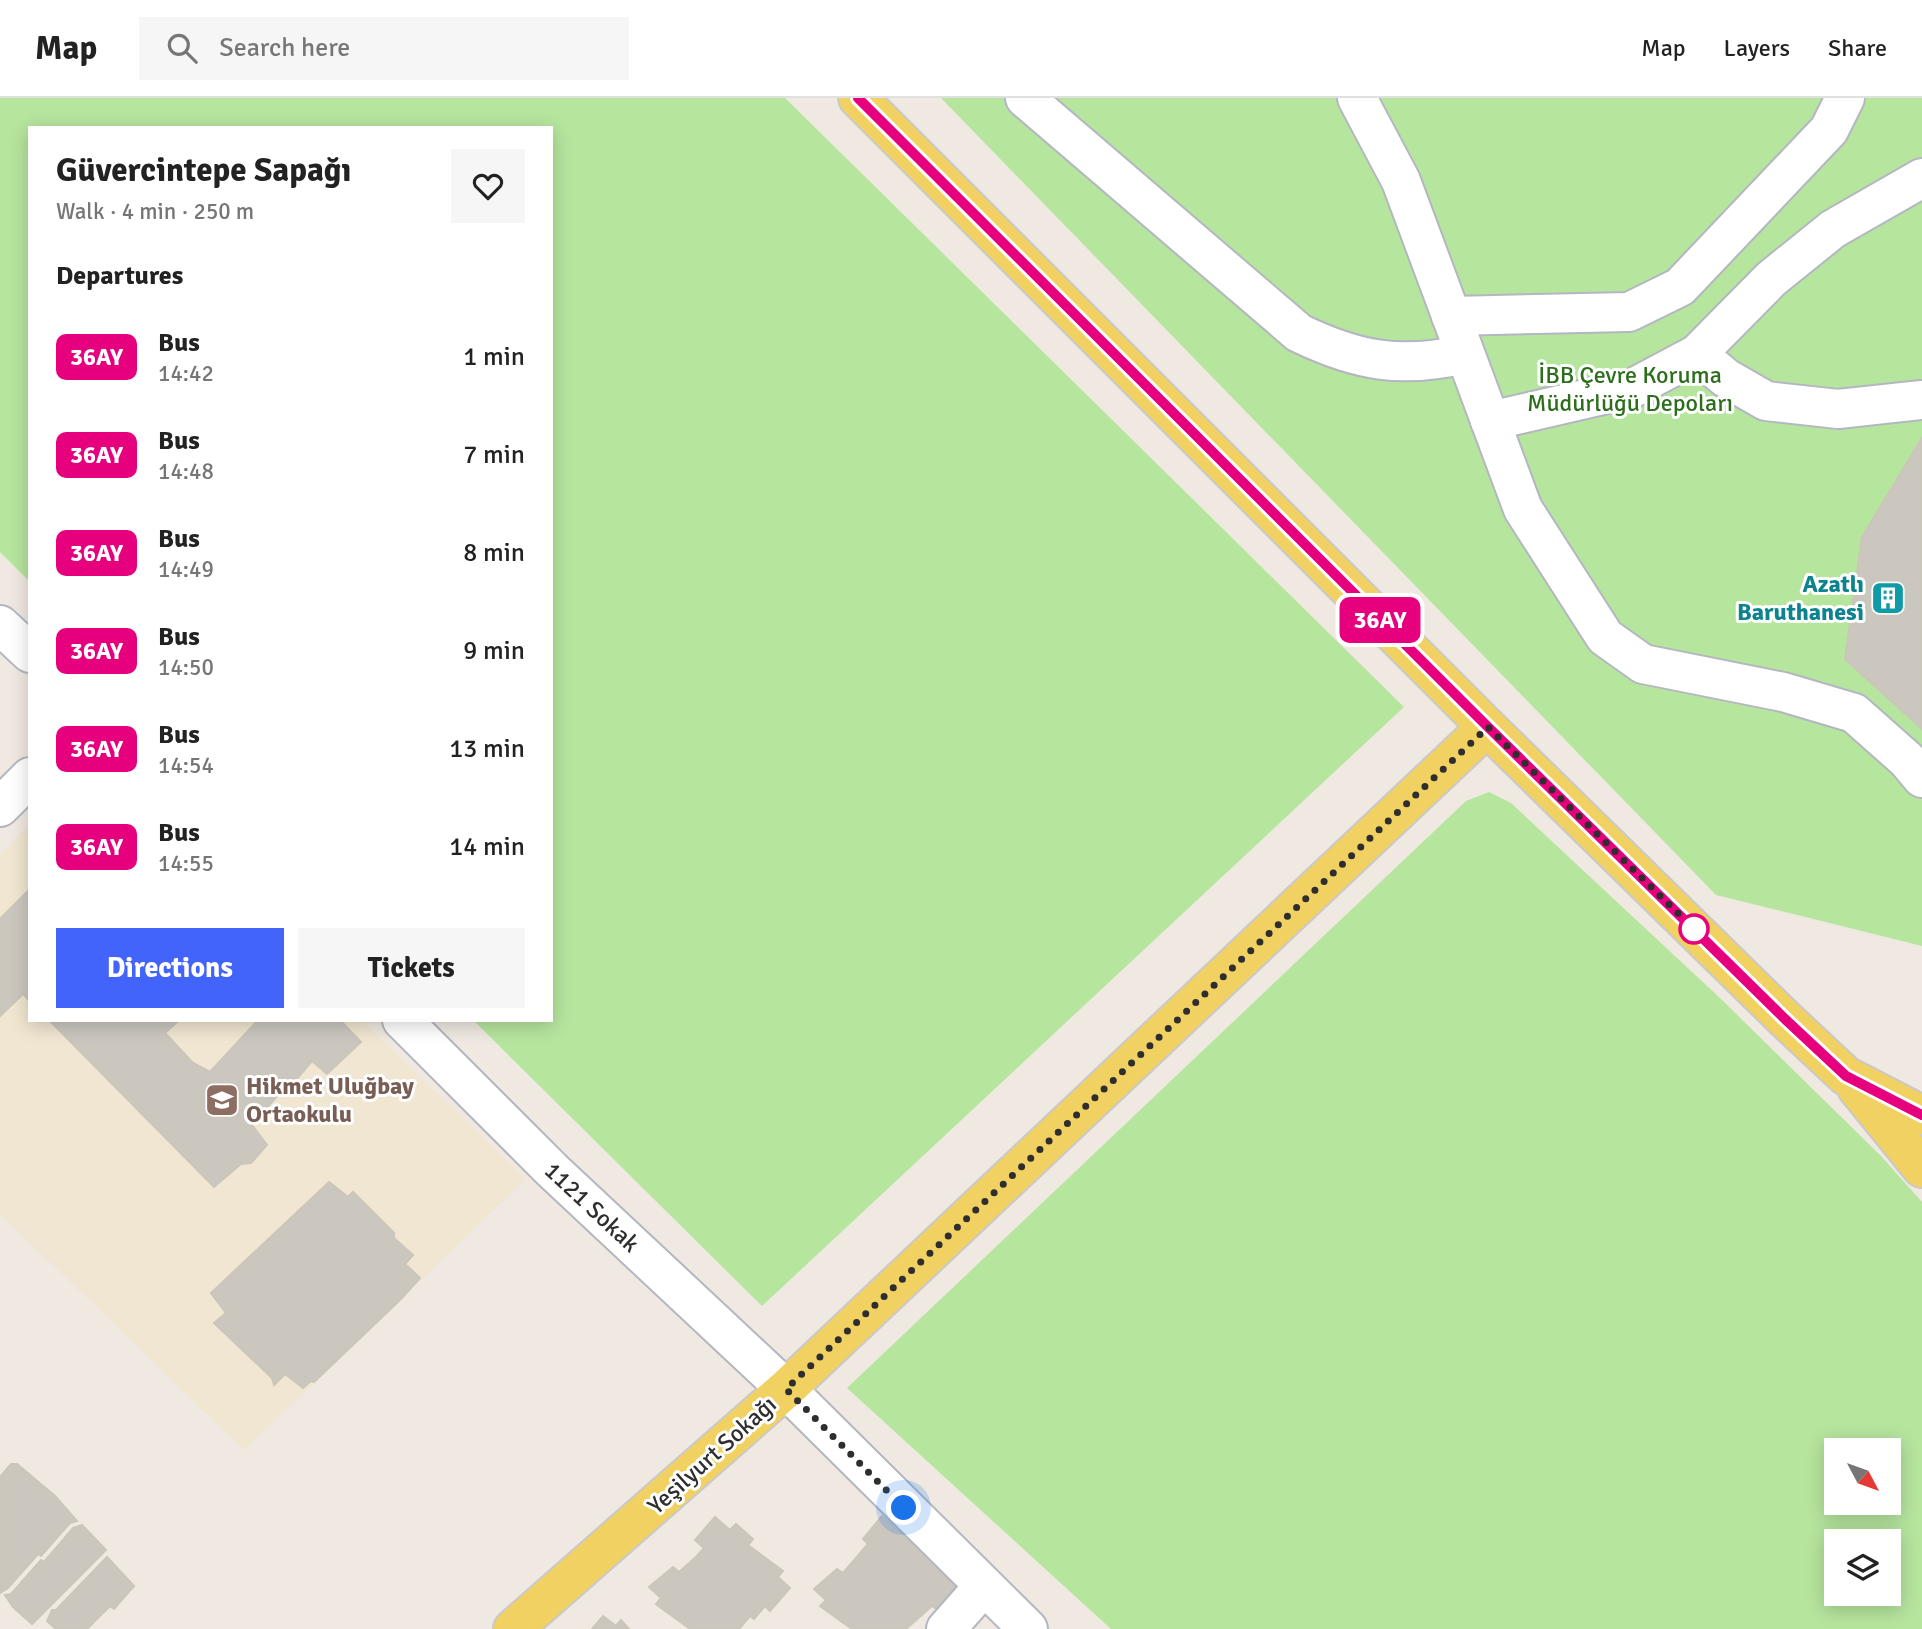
<!DOCTYPE html>
<html lang="en">
<head>
<meta charset="utf-8">
<style>
  body { margin:0; font-family:Signika,sans-serif; background:#f6f6f6; color:#222; height:100vh; display:flex; flex-direction:column; font-size:26px; white-space:nowrap }
  * { box-sizing:border-box; margin:0 }
  p { font-size:23px; color:#767676 }
  .icon { flex:none; width:38px; height:38px; fill:none; stroke:currentColor; stroke-width:2; stroke-linecap:round; stroke-linejoin:round }
  .map { position:relative; flex:1; overflow:hidden }
  .sheet { position:absolute; left:28px; top:28px; width:525px; height:896px; display:flex; flex-direction:column; background:#fff; border-radius:0px; box-shadow:0 4px 18px #0003 }
  .sheet>* { flex:none }
  .badge { padding:0 14px; border-radius:10px; font-size:24px; line-height:46px }
  .needle { width:46px; rotate:131deg }
  .controls { position:absolute; left:1824px; top:1340px; display:grid; gap:14px }
  .controls a { display:grid; place-items:center; width:77px; height:77px; border-radius:0px; background:#fff; box-shadow:0 4px 18px #0003; font-size:35px }
  .you { position:absolute; width:35px; height:35px; margin:-18px; border:5px solid #fff; border-radius:50%; background:#1a73e8; box-shadow:0 0 0 10px #1a73e833 }
  .map>.badge { position:absolute; translate:-50% -50%; box-shadow:0 0 0 4px #fff }
  h2 { padding:0 28px; font-size:26px; line-height:63px }
  .round { display:grid; place-items:center; flex:none; width:74px; height:74px; border-radius:0px; background:#f6f6f6 }
  .summary { display:flex; align-items:center; justify-content:space-between; height:119px; padding:0 28px }
  h1 { font-size:33px; font-weight:700; line-height:52px }
  .action { display:flex; gap:14px; margin-top:auto; padding:14px 28px }
  .action a { flex:1; height:80px; border-radius:0px; background:#4264fb; color:#fff; font-size:28px; font-weight:700; line-height:80px; text-align:center }
  .action a+a { background:#f6f6f6; color:#222 }
  ul { padding:0; list-style:none }
  li { display:flex; align-items:center; gap:21px; height:98px; padding:0 28px }
  li div { flex:1 }
  li b { display:block; font-size:26px }
  li em { font-style:normal }
  li .badge { min-width:77px; font-weight:700; text-align:center }
  header { display:flex; align-items:center; gap:42px; box-sizing:border-box; height:98px; padding:0 35px; background:#fff; border-bottom:2px solid #e0e0e0 }
  header strong { font-size:33px }
  nav { display:flex; gap:38px; margin-inline-start:auto; font-size:24px }
  .search { width:490px; height:63px; background:#f6f6f6; display:flex; align-items:center; gap:18px; box-sizing:border-box; padding:0 24px; border-radius:0px; color:#767676; font-size:26px }
  .map>svg:first-child { display:block }
  .education { fill:#f0e6d1 }
  .green { fill:#b6e59e; fill-rule:evenodd }
  .building { fill:#cbc7bf; stroke:#cbc5ba; stroke-width:2 }
  .lines { fill:none; stroke-linecap:round; stroke-linejoin:round }
  .minor-casing { stroke:#b4b7c1; stroke-width:42 }
  .major-casing { stroke:#c9c9c9; stroke-width:42 }
  .minor { stroke:#fff; stroke-width:38 }
  .major { stroke:#f2d163; stroke-width:38 }
  .line-casing { stroke:#fff; stroke-width:16 }
  .line { stroke:#e6007e; stroke-width:10 }
  .walk { stroke:#2e2e2e; stroke-width:7; stroke-dasharray:0 12.6 }
  .stop-dot { fill:#fff; stroke:#e6007e; stroke-width:3.5 }
  .labels { text-anchor:middle; dominant-baseline:central; stroke-width:6; stroke-linejoin:round; paint-order:stroke }
  .park-label { font-size:24px; fill:#2c6e1b; stroke:#fff }
  .culture-label { font-size:24px; font-weight:bold; fill:#0d838f; stroke:#fff; text-anchor:end }
  .education-label { font-size:24px; font-weight:bold; fill:#785e54; stroke:#fff; text-anchor:start }
  .street-label { font-size:24px; fill:#2e2e2e; stroke:#fff }
</style>
</head>
<body>
<header>
<strong>Map</strong>
<div class="search"><svg class="icon" aria-label="search" viewBox="0 0 24 24"><circle cx="10" cy="10" r="6"/><path d="M15 15l6 6"/></svg>Search here</div>
<nav><a>Map</a><a>Layers</a><a>Share</a></nav>
</header>
<div class="map">
<svg width="1922" height="1531" viewBox="0 0 1922 1531">
  <rect width="100%" height="100%" fill="#efe9e1"/>
  <polygon class="education" points="30,725 30,922 361,922 526,1081 244,1352 0,1116 0,758"/>
  <g class="green">
    <polygon points="0,0 785,0 1404,609 762,1208 473,922 551,922 551,30 30,30 30,484 0,454"/>
    <polygon points="941,0 1922,0 1922,848 1716,797"/>
    <path d="M1489,694L1511,705L1721,901L1881,1058L1922,1104V1531H1111L847,1290L1466,703ZM1836,1353H1888V1405H1836ZM1836,1444H1888V1496H1836Z"/>
  </g>
  <g class="building">
    <polygon points="1922,340 1922,631 1845,561 1862,439"/>
    <polygon points="30,791 30,903 23,896 0,918 0,821"/>
    <polygon points="49,922 179,922 165,935 193,965 210,974 258,922 340,922 361,944 327,976 312,963 290,989 285,989 252,1027 267,1047 251,1065 241,1066 214,1089"/>
    <polygon points="329,1084 348,1099 353,1094 394,1135 394,1140 413,1157 405,1166 420,1180 401,1201 314,1284 311,1283 303,1290 285,1276 274,1287 272,1280 214,1225 226,1215 211,1195"/>
    <polygon points="11,1366 17,1366 55,1398 77,1423 70,1425 41,1458 38,1456 8,1490 0,1495 0,1379"/>
    <polygon points="882,1418 894,1428 899,1423 950,1472 945,1478 957,1489 938,1512 932,1508 906,1531 852,1531 820,1508 826,1502 814,1491 837,1471 843,1475 868,1446 863,1441"/>
    <polygon points="715,1419 730,1432 736,1426 753,1441 748,1447 783,1473 778,1479 790,1490 770,1513 765,1508 754,1521 750,1518 739,1531 690,1531 656,1506 661,1500 649,1489 673,1469 679,1474 696,1459 704,1450 695,1442"/>
    <polygon points="82,1427 106,1452 32,1526 13,1509 5,1497 11,1496 41,1462 44,1464 73,1430"/>
    <polygon points="107,1459 134,1488 114,1511 110,1508 87,1531 56,1531 47,1523 52,1512 56,1512"/>
    <polygon points="603,1518 616,1528 621,1522 629,1531 592,1531"/>
  </g>
  <g class="lines">
    <g class="minor-casing">
      <g id="minor">
        <path d="M1025,0L1299,235C1357,263 1401,271 1465,256"/>
        <polyline points="1357,0 1401,83 1523,411 1605,539 1643,566 1783,594 1854,615 1907,662 1922,680"/>
        <polyline points="1451,218 1629,214 1680,189 1829,32 1845,0"/>
        <polyline points="1697,256 1726,280 1766,303 1838,311 1922,302"/>
        <polyline points="1490,323 1633,290 1697,256 1771,181 1833,131 1922,80"/>
        <polyline points="0,527 30,555"/>
        <polyline points="0,709 30,679"/>
        <polyline points="402,922 552,1072 786,1291 1028,1531"/>
        <polyline points="946,1531 983,1489"/>
      </g>
    </g>
    <g class="major-casing">
      <g id="major">
        <polyline points="858,0 1487,629 1785,921 1846,978 1922,1017"/>
        <polyline points="1857,990 1922,1070"/>
        <polyline points="513,1531 786,1291 1487,629"/>
      </g>
    </g>
    <use href="#minor" class="minor"/>
    <use href="#major" class="major"/>
  </g>
  <g class="lines">
    <g class="line-casing">
      <polyline id="line" points="858,0 1488,629 1785,921 1846,978 1922,1017"/>
    </g>
    <use href="#line" class="line"/>
    <polyline class="walk" points="904,1410 786,1291 1488,629 1694,831"/>
  </g>
  <defs>
    <g id="building-square" transform="scale(1.75)"><rect x="-9" y="-9" width="18" height="18" rx="4" fill="#0f9aa8" stroke="#fff"/><path d="M-4-6H4V6H1V3H-1V6H-4ZM-2.5-4.3h1.7v1.8h-1.7ZM.8-4.3h1.7v1.8H.8ZM-2.5-1h1.7V.8h-1.7ZM.8-1h1.7V.8H.8Z" fill="#fff"/></g>
    <g id="school-square" transform="scale(1.75)"><rect x="-9" y="-9" width="18" height="18" rx="4" fill="#8d6e63" stroke="#fff"/><path d="M0-5L7-2L0 1L-7-2ZM-4 1L0 2.5L4 1V4Q0 6-4 4Z" fill="#fff"/></g>
  </defs>
  <g fill-rule="evenodd">
    <use href="#building-square" x="1888" y="500"/>
    <use href="#school-square" x="222" y="1002"/>
  </g>
  <circle class="stop-dot" cx="1694" cy="831" r="14"/>
  <g class="labels">
    <g class="park-label">
      <text x="1630" y="277">İBB Çevre Koruma<tspan x="1630" dy="28">Müdürlüğü Depoları</tspan></text>
    </g>
    <g class="culture-label">
      <text x="1864" y="486">Azatlı<tspan x="1864" dy="28">Baruthanesi</tspan></text>
    </g>
    <g class="education-label">
      <text x="246" y="988">Hikmet Uluğbay<tspan x="246" dy="28">Ortaokulu</tspan></text>
    </g>
    <g class="street-label">
      <text transform="translate(592 1109) rotate(43)">1121 Sokak</text>
      <text transform="translate(712 1357) rotate(-42)">Yeşilyurt Sokağı</text>
    </g>
  </g>
</svg>
<div class="controls">
<a><svg class="needle" viewBox="-14 -14 28 28"><path d="M0-13l5 13h-10z" fill="#e53935"/><path d="M0 13l5-13h-10z" fill="#767676"/></svg></a>
<a><svg class="icon" aria-label="layers" viewBox="0 0 24 24"><path d="M12 4l9 5-9 5-9-5zM3 14l9 5 9-5"/></svg></a>
</div>
<div class="you" style="left:904px;top:1410px"></div>
<b class="badge" style="left:1380px;top:522px;background:#e6007e;color:#fff">36AY</b>
<section class="sheet">
<div class="summary"><div><h1>Güvercintepe Sapağı</h1><p>Walk · 4 min · 250 m</p></div><a class="round"><svg class="icon" aria-label="heart" viewBox="0 0 24 24"><path d="M12 20l-8-8c-3-5 5-10 8-4 3-6 11-1 8 4z"/></svg></a></div>
<h2>Departures</h2>
<ul>
<li><span class="badge" style="background:#e6007e;color:#fff">36AY</span><div><b>Bus</b><p>14:42</p></div><em>1 min</em></li>
<li><span class="badge" style="background:#e6007e;color:#fff">36AY</span><div><b>Bus</b><p>14:48</p></div><em>7 min</em></li>
<li><span class="badge" style="background:#e6007e;color:#fff">36AY</span><div><b>Bus</b><p>14:49</p></div><em>8 min</em></li>
<li><span class="badge" style="background:#e6007e;color:#fff">36AY</span><div><b>Bus</b><p>14:50</p></div><em>9 min</em></li>
<li><span class="badge" style="background:#e6007e;color:#fff">36AY</span><div><b>Bus</b><p>14:54</p></div><em>13 min</em></li>
<li><span class="badge" style="background:#e6007e;color:#fff">36AY</span><div><b>Bus</b><p>14:55</p></div><em>14 min</em></li>
</ul>
<div class="action"><a>Directions</a><a>Tickets</a></div>
</section>
</div>
</body>
</html>
